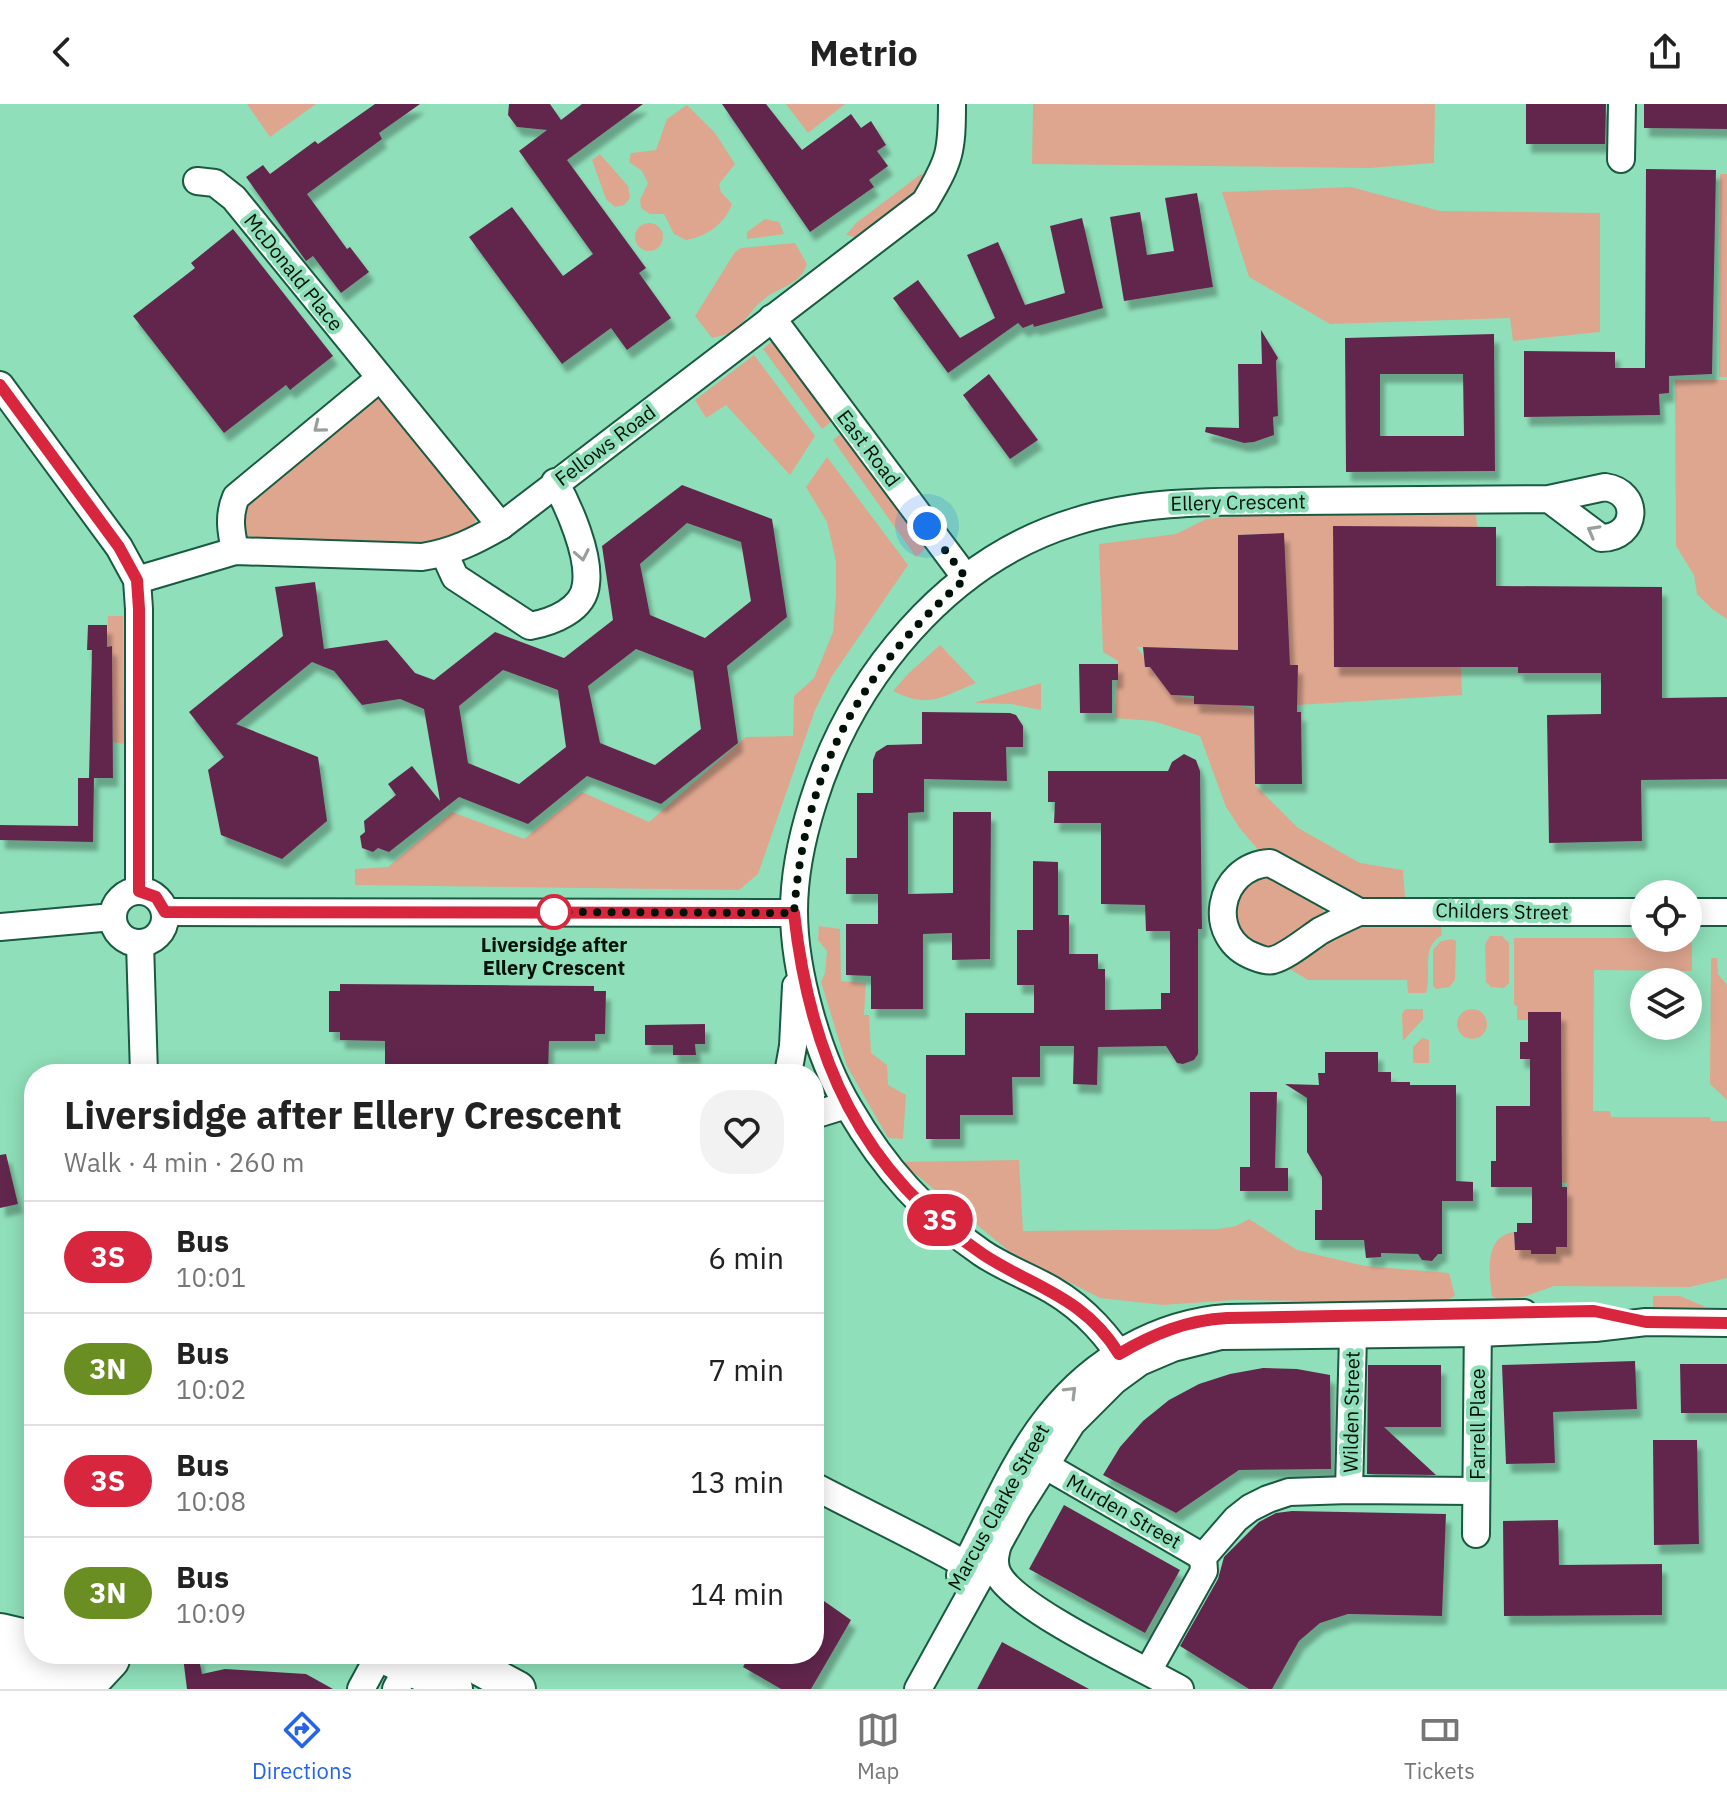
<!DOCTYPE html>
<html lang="en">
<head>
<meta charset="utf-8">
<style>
  body { margin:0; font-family:"IBM Plex Sans",sans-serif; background:#f2f2f2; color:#222; height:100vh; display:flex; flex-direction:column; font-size:30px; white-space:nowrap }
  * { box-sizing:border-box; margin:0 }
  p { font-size:26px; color:#767676 }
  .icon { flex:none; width:44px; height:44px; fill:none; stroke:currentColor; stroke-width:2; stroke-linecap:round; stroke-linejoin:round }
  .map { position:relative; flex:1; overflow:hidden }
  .sheet { position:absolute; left:24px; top:960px; width:800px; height:600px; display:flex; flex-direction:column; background:#fff; border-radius:32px; box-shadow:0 4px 20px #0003 }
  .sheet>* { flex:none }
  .badge { padding:0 16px; border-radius:26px; font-size:28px; line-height:52px }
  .buttons { position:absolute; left:1630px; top:776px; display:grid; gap:16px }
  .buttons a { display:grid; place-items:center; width:72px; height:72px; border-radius:50%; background:#fff; box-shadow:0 4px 20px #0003; font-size:40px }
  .you { position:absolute; width:40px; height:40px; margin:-20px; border:6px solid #fff; border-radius:50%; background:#1a73e8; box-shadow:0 0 0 12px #1a73e833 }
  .map>.badge { position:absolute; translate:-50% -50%; box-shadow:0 0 0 4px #fff }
  .round { display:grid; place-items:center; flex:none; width:84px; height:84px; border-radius:32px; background:#f2f2f2 }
  .overview { display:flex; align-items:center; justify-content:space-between; height:136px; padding:0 40px }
  h1 { font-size:38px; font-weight:700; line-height:60px }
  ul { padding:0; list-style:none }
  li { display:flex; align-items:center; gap:24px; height:112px; padding:0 40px; border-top:2px solid #e0e0e0 }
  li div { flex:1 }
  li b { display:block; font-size:30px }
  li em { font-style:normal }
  li .badge { min-width:88px; font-weight:700; text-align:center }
  header { display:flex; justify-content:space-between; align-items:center; height:104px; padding:0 40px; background:#fff; font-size:36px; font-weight:700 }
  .tabs { display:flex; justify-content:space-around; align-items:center; height:112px; border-top:2px solid #e0e0e0; background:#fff; font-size:22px; color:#767676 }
  .tabs a { display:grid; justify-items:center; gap:4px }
  .tabs .on { color:#2563eb }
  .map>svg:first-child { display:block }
  .green { fill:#dea68f }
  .building { fill:#62284d; fill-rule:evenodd; filter:url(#shadow) }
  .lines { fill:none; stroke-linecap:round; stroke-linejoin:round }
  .minor-casing { stroke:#195a40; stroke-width:30 }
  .major-casing { stroke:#195a40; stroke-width:38 }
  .highway-casing { stroke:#195a40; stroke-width:44 }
  .minor { stroke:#fff; stroke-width:26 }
  .major { stroke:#fff; stroke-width:34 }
  .highway { stroke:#fff; stroke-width:40 }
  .oneway { stroke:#99a09c }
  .line-casing { stroke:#fff; stroke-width:18 }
  .line { stroke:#d7263d; stroke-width:12 }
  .walk { stroke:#001108; stroke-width:8; stroke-dasharray:0 14.4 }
  .stop-dot { fill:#fff; stroke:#d7263d; stroke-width:4 }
  .labels { text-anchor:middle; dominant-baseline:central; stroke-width:8; stroke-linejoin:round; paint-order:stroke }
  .street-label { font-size:20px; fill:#001108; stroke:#8fe0ba }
  .stop-label { font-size:20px; font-weight:bold; fill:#001108; stroke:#8fe0ba }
</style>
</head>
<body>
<header><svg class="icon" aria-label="back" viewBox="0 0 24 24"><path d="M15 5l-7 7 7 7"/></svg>Metrio<svg class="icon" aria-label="share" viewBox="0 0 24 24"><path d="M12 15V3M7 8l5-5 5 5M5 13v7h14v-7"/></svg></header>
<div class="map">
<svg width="1727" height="1585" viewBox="0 0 1727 1585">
  <defs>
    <filter id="shadow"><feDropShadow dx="5" dy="9" stdDeviation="2" flood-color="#0004"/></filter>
  </defs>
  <rect width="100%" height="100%" fill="#8fe0ba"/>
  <g class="green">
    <polygon points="247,0 316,0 270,33"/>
    <polygon points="786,0 845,0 808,29"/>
    <polygon points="1033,0 1435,0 1434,59 1370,64 1032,60"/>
    <path d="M687,1L715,29L735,60L719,80L721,88L732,100C724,121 707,132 686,136L674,130L664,110H650L641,104L640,96L648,79L642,67L629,58L631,49L656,46L667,15Z"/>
    <polygon points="600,50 628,82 630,94 624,101 615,103 606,95 592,56"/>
    <polygon points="921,70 930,73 916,90 858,134 846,131 856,119"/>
    <polygon points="1720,70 1727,70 1727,273 1719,273"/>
    <polygon points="1351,83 1440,107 1600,109 1600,228 1513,237 1510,214 1330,220 1249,173 1222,88"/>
    <polygon points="765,115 779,118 784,130 747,135 747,128"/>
    <circle cx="649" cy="133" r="14"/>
    <path d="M795,139L807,160C800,182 779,182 763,196C750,206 745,220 731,228C726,231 719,232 712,234L695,212L735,148L741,144Z"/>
    <polygon points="777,233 836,314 822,325 763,245"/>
    <polygon points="754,251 815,332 790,371 726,301 706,314 695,296"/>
    <polygon points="1675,276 1727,276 1727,515 1712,505 1697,490 1694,471 1676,442"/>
    <polygon points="379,285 478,409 472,427 425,443 268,436 244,431 244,399"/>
    <polygon points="847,324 931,440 916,453 833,336"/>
    <polygon points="827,353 908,461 832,572 815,606 758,770 739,786 355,781 355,765 388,763 452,708 524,735 582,688 649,718 746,633 793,632 794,592 814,574 833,528 836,491 836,457 827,418 806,383"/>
    <polygon points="1297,407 1476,408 1477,423 1333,423 1334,563 1461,563 1462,591 1297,601 1297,561 1290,561 1283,429 1238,431 1238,546 1137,543 1172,591 1251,604 1254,609 1255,681 1298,724 1360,759 1403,766 1406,808 1322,789 1325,824 1266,856 1221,806 1270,759 1241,726 1226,703 1200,632 1153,617 1115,614 1118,557 1103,548 1099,440 1176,430 1206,415"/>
    <polygon points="108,512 123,512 124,640 113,638 111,543 107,543"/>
    <path d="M940,541L976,579C941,593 929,605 893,587L908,570Z"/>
    <polygon points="1041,579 1041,606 1011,600 974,599"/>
    <path d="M1372,818L1441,821L1442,831C1419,845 1433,867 1426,889H1408L1407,876H1308L1285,862L1348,824Z"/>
    <polygon points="819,822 840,825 841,877 866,879 864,911 869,911 871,949 887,961 888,981 906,991 903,1035 888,1034 847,962 821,878 825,869 827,847 818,836"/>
    <polygon points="1490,832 1502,832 1509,839 1509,879 1504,884 1491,883 1486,878 1485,840"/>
    <path d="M1514,834H1692V867L1594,866L1593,1007H1610L1611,1013H1710L1711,1017H1727V1174L1690,1183L1554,1182L1523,1193L1497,1195L1492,1192C1489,1169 1484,1132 1514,1128L1515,1145L1567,1143V1079L1562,1078L1561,909L1528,908V916H1517V902L1514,901Z"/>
    <polygon points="1452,835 1456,837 1455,876 1449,883 1436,885 1433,882 1433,846 1441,837"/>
    <polygon points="1711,854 1717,854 1718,870 1727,881 1727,996 1710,980"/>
    <circle cx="1472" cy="920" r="15"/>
    <polygon points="1405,905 1423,905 1423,915 1403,937 1402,910"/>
    <polygon points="1422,934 1429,936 1429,959 1413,959 1413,943"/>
    <polygon points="1019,1056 1023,1127 1218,1125 1236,1122 1249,1115 1297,1146 1365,1162 1449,1169 1455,1192 1441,1199 1234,1196 1163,1201 1100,1194 1010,1148 901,1058"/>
    <polygon points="1653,1192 1680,1192 1706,1203 1653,1203"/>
  </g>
  <g class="building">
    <polygon points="375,0 420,0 379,29 382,35 307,90 347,145 350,143 369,168 341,189 313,152 306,157 246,73 263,61 270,70 315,37 318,40"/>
    <polygon points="509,0 550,0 561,16 582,0 643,0 567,56 646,164 639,169 671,214 627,246 611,224 562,260 469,133 512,103 563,172 593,150 519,47 547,26 517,23 508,11"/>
    <polygon points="722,0 766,0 802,46 851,10 861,24 871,17 886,41 877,47 888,62 869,76 874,83 810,128"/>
    <polygon points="1526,0 1606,0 1605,40 1526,40"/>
    <polygon points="1644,0 1727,0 1727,25 1644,24"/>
    <polygon points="1646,65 1716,66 1712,270 1669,272 1669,289 1659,290 1660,311 1524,313 1524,247 1615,248 1615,264 1645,264"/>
    <polygon points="1197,89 1213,183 1124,197 1110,113 1140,108 1147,151 1174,147 1165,94"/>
    <polygon points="1082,114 1103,204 1034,223 1033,220 1023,224 1018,219 948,269 893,194 918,176 960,234 995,214 967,151 998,138 1025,201 1065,189 1050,122"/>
    <polygon points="233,125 333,252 290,286 286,281 224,329 133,212 195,164 191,159"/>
    <polygon points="1261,226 1278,254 1276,257 1278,312 1273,313 1274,331 1254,338 1244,339 1205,328 1206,323 1239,324 1238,260 1262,260"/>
    <path d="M1494,230L1495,367L1346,368L1345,234ZM1380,270H1463L1464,332H1380Z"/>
    <polygon points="989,270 1038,336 1010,355 963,291"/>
    <path d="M682,381L772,415L787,513L727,562L738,639L661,700L587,672L528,720L459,693L389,748L378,744L373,748L362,744L360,732L365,728L364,717L396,691L388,680L412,662L440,697L424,605L400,595L362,601L334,567L312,558L236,620L318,653L327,717L282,755L221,731L208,666L224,653L189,608L283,532L275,483L315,478L324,545L387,536L415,569L434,576L495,528L564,554L613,516L602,442ZM687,419L741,438L751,497L705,534L650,511L640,460ZM636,545L693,567L701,625L655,661L600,639L588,582ZM503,566L558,586L566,643L519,680L468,659L459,602Z"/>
    <polygon points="1333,422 1496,423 1496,482 1662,483 1662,594 1727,593 1727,675 1641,676 1642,737 1549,739 1547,611 1601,610 1601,569 1518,569 1518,563 1334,563"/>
    <polygon points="1284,429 1290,561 1298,561 1297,608 1301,608 1302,680 1255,680 1254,602 1194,600 1194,592 1171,591 1150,563 1145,563 1143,543 1238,546 1238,431"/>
    <polygon points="88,521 107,521 107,543 112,542 113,674 94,674 93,738 0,736 0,721 78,722 78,674 89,674 92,546 87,546"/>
    <polygon points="1079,560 1118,560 1118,576 1112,576 1112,609 1080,609"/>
    <polygon points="922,608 1010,609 1016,611 1023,622 1023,643 1006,643 1007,677 924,675 924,708 908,709 908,790 953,789 953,708 991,708 990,855 952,856 952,829 923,830 923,905 871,905 871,872 846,871 846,820 878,820 878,790 846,790 846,754 857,754 857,689 873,689 873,656 876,648 887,641 922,640"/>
    <polygon points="1184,650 1196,656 1200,667 1202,825 1198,825 1198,950 1194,956 1183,960 1177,959 1166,942 1098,943 1097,981 1073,980 1074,942 1040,942 1040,973 1012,973 1013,1011 960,1011 960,1035 926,1035 926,951 965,951 965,909 1034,909 1034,881 1017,881 1017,826 1033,826 1033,757 1058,758 1058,811 1069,811 1069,850 1098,850 1098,865 1105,865 1105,906 1161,905 1161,889 1170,889 1170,827 1146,827 1145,801 1101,800 1101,719 1054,719 1055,698 1048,698 1048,667 1168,667 1172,658"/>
    <polygon points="340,880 594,882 594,887 606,887 605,930 595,930 595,937 549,937 548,970 385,970 385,937 340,936 340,928 329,928 329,887 340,887"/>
    <polygon points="1528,908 1561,908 1562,1083 1567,1083 1567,1143 1556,1143 1556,1150 1531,1150 1531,1146 1515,1146 1514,1128 1517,1128 1517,1119 1532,1119 1532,1083 1491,1083 1491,1057 1496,1057 1496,1002 1530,1002 1530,955 1520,955 1520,938 1528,938"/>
    <polygon points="705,920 705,940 695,940 696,951 673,951 673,941 645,941 645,921"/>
    <polygon points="1325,948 1378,948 1378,968 1391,968 1391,978 1410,978 1410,981 1456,981 1456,1077 1473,1078 1473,1097 1442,1097 1442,1150 1438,1150 1432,1157 1422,1156 1418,1150 1381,1149 1381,1153 1366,1154 1364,1136 1315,1136 1315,1106 1322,1106 1322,1073 1307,1048 1307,994 1285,980 1319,981 1318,969 1325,969"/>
    <polygon points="1250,988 1277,988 1275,1064 1288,1064 1288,1087 1240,1087 1240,1063 1250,1063"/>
    <polygon points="6,1050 18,1100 0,1104 0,1051"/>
    <polygon points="1635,1257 1637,1305 1553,1308 1555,1359 1506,1360 1502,1261"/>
    <polygon points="1680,1260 1727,1260 1727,1309 1681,1309"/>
    <polygon points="1368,1261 1441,1261 1441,1323 1384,1323 1436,1371 1367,1370"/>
    <polygon points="1263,1264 1297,1265 1330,1271 1331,1365 1239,1366 1176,1409 1103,1371 1120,1343 1143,1317 1169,1296 1199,1280 1230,1270"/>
    <polygon points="1653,1336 1697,1336 1699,1440 1654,1441"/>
    <polygon points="1064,1401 1180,1466 1145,1529 1029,1465"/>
    <polygon points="1292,1407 1446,1410 1442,1512 1348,1510 1320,1519 1299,1537 1272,1585 1249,1585 1180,1542 1218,1475 1224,1453 1259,1418 1276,1409"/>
    <polygon points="1558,1416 1559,1461 1662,1460 1662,1511 1504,1512 1503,1417"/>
    <polygon points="814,1490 851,1516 811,1585 781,1585 743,1563 750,1550 814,1550"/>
    <polygon points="1002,1538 1089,1585 977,1585"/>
    <polygon points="198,1551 202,1570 225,1565 306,1570 333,1585 187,1585 183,1553"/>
  </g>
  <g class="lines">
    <g class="minor-casing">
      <g id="minor">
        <polyline points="1621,55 1622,0"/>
        <polyline points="197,77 215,79 234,94 501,422"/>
        <polyline points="772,214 966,474"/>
        <polyline points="0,281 119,443 137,476 139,505 139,787"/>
        <path d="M235,447C231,427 228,412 236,393L380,274"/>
        <path d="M444,449L455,473L530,522C552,518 584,506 586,480C590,451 569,403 555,378"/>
        <path d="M137,476L235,447L422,453C453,448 475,437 501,422L925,98C950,56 952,48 952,0"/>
        <path d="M1270,759L1359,808C1346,814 1333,820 1320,827C1308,835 1286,853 1273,856C1268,858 1260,855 1255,853C1204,835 1217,762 1270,759Z"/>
        <circle cx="139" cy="813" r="26"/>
        <polyline points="165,808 794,809"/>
        <polyline points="1359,808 1644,808"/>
        <polyline points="1688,808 1727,808"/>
        <polyline points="0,823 113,813"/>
        <polyline points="140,839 144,970"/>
        <polyline points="788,970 793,942 796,882"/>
        <polyline points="814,1011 846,1001"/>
        <path d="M1129,1265C1109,1233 1086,1206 1052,1186C1030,1173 1004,1164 982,1149C925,1110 884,1064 849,1004C818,953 794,867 794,807C794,770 802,733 813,698C852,573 947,457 1074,418C1146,395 1221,398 1295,397C1380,396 1464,396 1549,395L1605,383C1641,388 1638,434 1601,434L1549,395"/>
        <polyline points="1029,1367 1036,1362 1053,1366 1203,1453"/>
        <path d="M814,1382C869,1411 926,1437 980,1469"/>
        <polyline points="1349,1386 1353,1231"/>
        <polyline points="1476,1430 1478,1214"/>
        <path d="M998,1440C995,1451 993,1460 998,1470C1016,1505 1141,1563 1180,1585"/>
        <path d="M960,1471C989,1418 1012,1358 1050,1311C1093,1257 1157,1219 1227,1214L1524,1209"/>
        <polyline points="1148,1567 1204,1467 1203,1453 1236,1415 1250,1404 1268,1395 1289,1388 1349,1386 1476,1387"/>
        <polyline points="361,1585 380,1550"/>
        <polyline points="396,1585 408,1562"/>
        <polyline points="918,1585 1017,1406 1072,1319 1114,1277 1140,1258 1173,1244 1221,1232 1477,1229 1595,1224 1646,1218 1727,1219"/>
      </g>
    </g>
    <g class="major-casing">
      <g id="major">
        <polyline points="379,1550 455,1585"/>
        <polyline points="454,1550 518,1585"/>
        <polyline points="0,1579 65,1550"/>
        <polyline points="45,1585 107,1556"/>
      </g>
    </g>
    <g class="highway-casing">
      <g id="highway">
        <polyline points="0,1530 34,1538"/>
        <polyline points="0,1563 7,1575"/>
        <polyline points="81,1585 109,1555"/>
      </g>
    </g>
    <use href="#minor" class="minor"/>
    <use href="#major" class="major"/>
    <use href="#highway" class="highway"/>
  </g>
  <defs><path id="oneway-chevron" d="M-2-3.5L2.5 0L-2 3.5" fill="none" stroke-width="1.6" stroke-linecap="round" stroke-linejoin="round" transform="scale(2)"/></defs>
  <g class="oneway">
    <use href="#oneway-chevron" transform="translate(319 323) rotate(141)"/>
    <use href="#oneway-chevron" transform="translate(1593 427) rotate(-151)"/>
    <use href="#oneway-chevron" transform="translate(582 451) rotate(79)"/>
    <use href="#oneway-chevron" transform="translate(1071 1288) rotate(-45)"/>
  </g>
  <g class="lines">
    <g class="line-casing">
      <path id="line" d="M0,281L119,443L137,476L139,505V787L156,793L165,808L794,809C810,953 860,1068 984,1151C1035,1184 1084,1193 1119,1250C1153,1230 1187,1216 1227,1214L1594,1207L1646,1218L1727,1219"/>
    </g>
    <use href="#line" class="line"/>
    <path class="walk" d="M554,808L794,809C805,665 859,569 966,474L927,422"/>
  </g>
  <circle class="stop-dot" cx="554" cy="808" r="16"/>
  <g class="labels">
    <g class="street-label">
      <text transform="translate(294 168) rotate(51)">McDonald Place</text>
      <text transform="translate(605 341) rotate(-37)">Fellows Road</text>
      <text transform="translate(869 344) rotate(53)">East Road</text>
      <text transform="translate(1238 398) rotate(-1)">Ellery Crescent</text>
      <text transform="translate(1502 807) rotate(1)">Childers Street</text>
      <text transform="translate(1351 1308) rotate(-89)">Wilden Street</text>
      <text transform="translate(1477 1320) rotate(-90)">Farrell Place</text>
      <text transform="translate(998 1403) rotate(-61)">Marcus Clarke Street</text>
      <text transform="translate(1124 1407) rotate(30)">Murden Street</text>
    </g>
    <g class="stop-label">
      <text x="554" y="840">Liversidge after<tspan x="554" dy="23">Ellery Crescent</tspan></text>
    </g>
  </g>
</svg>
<div class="buttons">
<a><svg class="icon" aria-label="locate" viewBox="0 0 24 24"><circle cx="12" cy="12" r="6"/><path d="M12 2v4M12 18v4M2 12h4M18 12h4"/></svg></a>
<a><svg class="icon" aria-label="layers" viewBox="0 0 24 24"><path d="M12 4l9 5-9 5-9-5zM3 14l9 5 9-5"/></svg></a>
</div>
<div class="you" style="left:927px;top:422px"></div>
<b class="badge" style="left:940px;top:1116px;background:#d7263d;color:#fff">3S</b>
<section class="sheet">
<div class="overview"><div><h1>Liversidge after Ellery Crescent</h1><p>Walk · 4 min · 260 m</p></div><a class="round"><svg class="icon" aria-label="heart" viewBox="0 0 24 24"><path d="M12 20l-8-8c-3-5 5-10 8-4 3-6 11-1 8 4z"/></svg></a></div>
<ul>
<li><span class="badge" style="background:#d7263d;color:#fff">3S</span><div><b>Bus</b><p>10:01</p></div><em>6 min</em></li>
<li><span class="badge" style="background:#6b8e23;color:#fff">3N</span><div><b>Bus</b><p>10:02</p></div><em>7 min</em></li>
<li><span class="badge" style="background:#d7263d;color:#fff">3S</span><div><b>Bus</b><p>10:08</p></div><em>13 min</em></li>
<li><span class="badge" style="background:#6b8e23;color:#fff">3N</span><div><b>Bus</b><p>10:09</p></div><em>14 min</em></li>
</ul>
</section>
</div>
<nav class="tabs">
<a class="on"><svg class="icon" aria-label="directions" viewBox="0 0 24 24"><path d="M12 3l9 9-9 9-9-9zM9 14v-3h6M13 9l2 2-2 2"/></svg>Directions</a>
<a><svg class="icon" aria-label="map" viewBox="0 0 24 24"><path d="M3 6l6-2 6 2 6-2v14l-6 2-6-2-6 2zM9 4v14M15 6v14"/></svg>Map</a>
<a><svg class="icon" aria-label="tickets" viewBox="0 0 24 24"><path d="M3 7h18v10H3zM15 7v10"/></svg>Tickets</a>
</nav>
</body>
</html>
